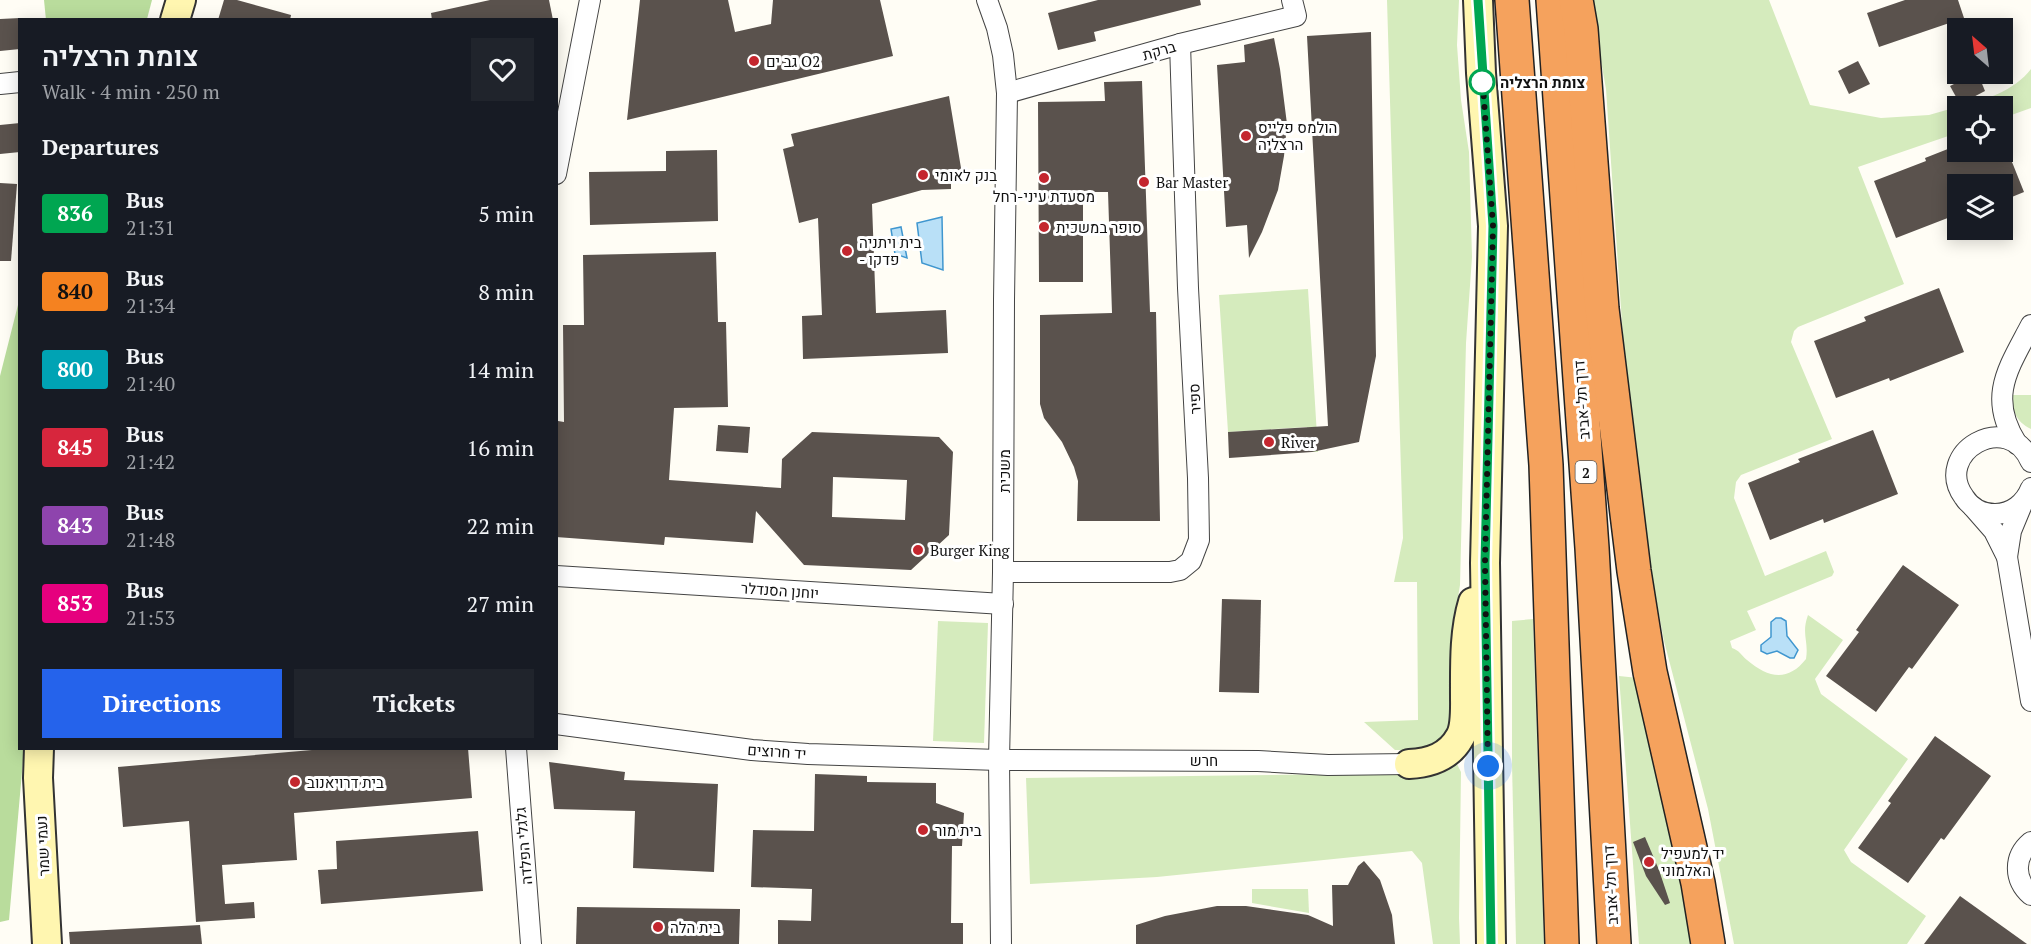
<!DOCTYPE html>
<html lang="en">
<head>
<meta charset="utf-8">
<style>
  body { margin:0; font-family:"PT Serif",Heebo,serif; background:#20242c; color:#f1f3f6; height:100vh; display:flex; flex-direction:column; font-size:22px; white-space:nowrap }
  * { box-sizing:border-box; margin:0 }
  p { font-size:20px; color:#9ea1a6 }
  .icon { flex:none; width:33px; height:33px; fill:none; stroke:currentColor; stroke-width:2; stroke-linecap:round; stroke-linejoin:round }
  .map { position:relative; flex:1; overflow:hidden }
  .side { position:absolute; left:18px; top:18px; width:540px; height:732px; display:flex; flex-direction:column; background:#171b24; border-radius:0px; box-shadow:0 3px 15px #0003 }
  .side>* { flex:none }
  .badge { padding:0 12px; border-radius:4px; font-size:21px; line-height:39px }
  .needle { width:39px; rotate:332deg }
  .tools { position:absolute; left:1947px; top:18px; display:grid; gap:12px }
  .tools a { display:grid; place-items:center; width:66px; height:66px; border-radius:0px; background:#171b24; box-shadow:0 3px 15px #0003; font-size:30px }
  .you { position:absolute; width:30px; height:30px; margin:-15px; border:4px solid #fff; border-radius:50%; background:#1a73e8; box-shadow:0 0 0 9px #1a73e833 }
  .map>.badge { position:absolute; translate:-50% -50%; box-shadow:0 0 0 3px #fff }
  h2 { padding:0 24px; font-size:22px; line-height:54px }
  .round { display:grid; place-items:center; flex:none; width:63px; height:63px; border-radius:0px; background:#20242c }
  .headline { display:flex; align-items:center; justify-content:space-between; height:102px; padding:0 24px }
  h1 { font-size:28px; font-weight:600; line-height:45px }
  .cta { display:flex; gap:12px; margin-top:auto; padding:12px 24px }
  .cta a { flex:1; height:69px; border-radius:0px; background:#2563eb; color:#fff; font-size:24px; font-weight:600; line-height:69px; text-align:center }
  .cta a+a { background:#20242c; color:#f1f3f6 }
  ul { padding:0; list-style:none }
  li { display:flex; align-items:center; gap:18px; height:78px; padding:0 24px }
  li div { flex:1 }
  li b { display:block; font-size:22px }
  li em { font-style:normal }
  li .badge { min-width:66px; font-weight:700; text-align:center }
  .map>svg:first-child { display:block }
  .green { fill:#d5ebbd }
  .forest { fill:#b9dc9c }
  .water { fill:#b9e0f7; stroke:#3f96cf; stroke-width:1.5 }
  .building { fill:#5a524d; fill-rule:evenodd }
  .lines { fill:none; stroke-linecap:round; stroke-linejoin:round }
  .street-casing { stroke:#444; stroke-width:22 }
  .secondary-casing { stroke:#333; stroke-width:32 }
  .highway-casing { stroke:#222; stroke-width:36 }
  .street { stroke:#fff; stroke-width:20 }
  .secondary { stroke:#fff6b0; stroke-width:28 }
  .highway { stroke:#f5a25d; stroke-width:33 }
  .line-casing { stroke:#fff; stroke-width:14 }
  .line { stroke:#00a651; stroke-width:9 }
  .walk { stroke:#111; stroke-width:6; stroke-dasharray:0 10.8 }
  .poi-dot { fill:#c4262e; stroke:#fff; stroke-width:2 }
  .stop-dot { fill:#fff; stroke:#00a651; stroke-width:3 }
  .labels { text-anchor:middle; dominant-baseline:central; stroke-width:6; stroke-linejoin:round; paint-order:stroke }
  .shield { fill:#fff; stroke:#585858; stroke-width:1.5 }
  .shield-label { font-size:14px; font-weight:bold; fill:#111 }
  .street-label { font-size:15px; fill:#111; stroke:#fff }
  .poi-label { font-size:15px; fill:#111; stroke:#fff; text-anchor:start }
  .stop-label { font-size:15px; font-weight:bold; fill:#111; stroke:#fff; text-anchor:start }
</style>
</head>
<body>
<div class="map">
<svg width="2031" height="944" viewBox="0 0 2031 944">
  <rect width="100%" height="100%" fill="#fffdf5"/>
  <g class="green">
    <polygon points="1387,0 1459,0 1457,45 1461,100 1469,152 1472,257 1466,343 1460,585 1452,633 1451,714 1449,729 1435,744 1425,750 1395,750 1364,722 1418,720 1417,582 1394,582 1403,538"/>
    <path d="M1590,0H1769L1810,105L1881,118L1929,115L1957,107V133L1858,167L1904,284L1798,327L1794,331L1791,342L1832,439L1741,475L1736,482L1734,498L1765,576L1826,551L1834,572L1832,576L1747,611L1756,630L1730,641L1732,648C1739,650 1742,656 1747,660C1768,678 1788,682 1806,659C1809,641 1801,634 1808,615L1843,640L1815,679L1821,694L1908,759L1844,850L1851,862L1926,916L1907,944H1734L1708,809L1664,641L1645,539L1630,440L1606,89Z"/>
    <path d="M2031,69V108L2003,118L2002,106H1960C1986,100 2014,91 2031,69Z"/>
    <polygon points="1308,289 1318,452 1309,452 1307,427 1228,432 1219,295"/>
    <path d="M2011,395H2031V429C2015,421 2014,412 2011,395Z"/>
    <polygon points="1533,619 1544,944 1516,944 1512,764 1512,621"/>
    <polygon points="938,621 988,623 984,743 933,741"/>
    <polygon points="1619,676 1638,678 1672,826 1692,944 1639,944"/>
    <polygon points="1456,762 1461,772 1459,918 1460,944 1433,944 1422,863 1412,851 1157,877 1030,884 1026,778 1431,773"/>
    <polygon points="1252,889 1308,889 1309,913 1252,903"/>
  </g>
  <g class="forest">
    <polygon points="44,0 152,0 147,19 46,20"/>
    <polygon points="19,301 20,748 24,749 9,920 0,922 0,376"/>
  </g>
  <g class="water">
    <polygon points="942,217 943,270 922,263 917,223"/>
    <polygon points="901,227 907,258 895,254 891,229"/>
    <polygon points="1776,618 1781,618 1786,621 1787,636 1798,650 1794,658 1790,658 1777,651 1767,654 1761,651 1761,645 1771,637 1771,622"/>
  </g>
  <g class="building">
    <polygon points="224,0 237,0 291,15 290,20 218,20"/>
    <polygon points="490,0 549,0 553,20 432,20 431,13"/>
    <polygon points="640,0 728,0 735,32 771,24 773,0 880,0 893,56 627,120"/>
    <polygon points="1098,0 1200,0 1201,5 1094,32 1096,41 1058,50 1048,13"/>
    <polygon points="1905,0 1958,0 1964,18 1879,47 1867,13"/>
    <polygon points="20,18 20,49 0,51 0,19"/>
    <polygon points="1371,32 1376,356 1359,442 1312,452 1229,458 1228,432 1328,426 1307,36"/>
    <polygon points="1274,38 1280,69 1287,124 1284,156 1278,190 1262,232 1249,258 1247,225 1226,227 1217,65 1245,62 1244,45"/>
    <polygon points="1858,61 1870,84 1849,94 1838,71"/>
    <polygon points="1974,74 1978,74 1985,91 1960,104 1950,86"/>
    <polygon points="1142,81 1150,312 1156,312 1160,521 1077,521 1078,481 1074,467 1062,442 1044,418 1040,404 1040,315 1112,313 1108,192 1083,192 1083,282 1039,282 1038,102 1105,101 1104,82"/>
    <polygon points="949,96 963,180 951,183 951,189 922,190 872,204 876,313 946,310 948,353 803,359 802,316 822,315 818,218 799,223 783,149 794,146 791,134"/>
    <polygon points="20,123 20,152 0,154 0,125"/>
    <polygon points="1958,145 1958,152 2008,152 2024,192 2002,201 2002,184 1958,184 1958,214 1896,238 1874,181 1926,161 1925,158"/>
    <polygon points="717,150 718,221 590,225 589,172 666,171 666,151"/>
    <polygon points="0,183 17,184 11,261 0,261"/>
    <path d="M716,252L718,322H726L728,407L674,408L669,480L781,488L782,459L812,432L939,437L953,452L949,535L911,570L804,565L756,511L753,543L665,537L664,545L556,537V439L558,421L564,422L563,325H584L583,255ZM833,477L907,480L905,520L832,517Z"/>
    <polygon points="1939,288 1964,352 1890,381 1889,378 1836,398 1814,341 1866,321 1864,317"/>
    <polygon points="718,425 750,427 748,453 716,451"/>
    <polygon points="1873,430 1898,494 1824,523 1823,519 1770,540 1748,483 1800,462 1798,459"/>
    <polygon points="1903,565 1959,605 1912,669 1909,667 1876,712 1826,676 1859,632 1856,630"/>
    <polygon points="1222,599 1261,600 1259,693 1219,692"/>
    <polygon points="1935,736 1991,776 1944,840 1941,838 1908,883 1858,848 1891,803 1888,801"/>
    <polygon points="335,748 468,748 472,798 294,813 297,860 222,865 225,904 254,902 255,918 196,922 189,821 123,827 118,767"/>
    <polygon points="549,762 625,772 624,780 718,784 714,872 633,868 635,811 554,809"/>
    <polygon points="815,774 867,776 867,782 936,783 936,803 964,813 962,846 952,846 951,923 963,923 963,944 778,944 778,920 811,921 812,889 751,887 753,830 814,831"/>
    <polygon points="478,831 483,891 321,904 318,870 337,869 336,841"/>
    <polygon points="1645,837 1659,870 1670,903 1665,905 1646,876 1633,842"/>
    <polygon points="1364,861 1380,880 1392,915 1395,944 1136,944 1136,925 1165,916 1217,906 1246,906 1308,915 1333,926 1332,885 1348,885 1358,866"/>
    <polygon points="1960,896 2027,944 1924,944"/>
    <polygon points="577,907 740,909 739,944 576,944"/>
    <polygon points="200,925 202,944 70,944 69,932"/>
  </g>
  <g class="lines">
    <g class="street-casing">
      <g id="street">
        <polyline points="987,0 997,28 1003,55 1007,93 1004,300 1003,572 999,760 1001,944"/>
        <polyline points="0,84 20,82"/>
        <polyline points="1007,93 1180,44 1296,16 1292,0"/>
        <polyline points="556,174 590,0"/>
        <path d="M2017,444C1987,397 2008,369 2031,325"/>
        <path d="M2031,462C2008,408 1932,453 1964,497C1971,508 1983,514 1995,514C2012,514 2025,503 2031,488"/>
        <polyline points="1973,507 1994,531 2007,557 2031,701"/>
        <polyline points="2007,557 2011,531 2023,502"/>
        <polyline points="1003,572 1170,572 1180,570 1191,561 1199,540 1198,478 1188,288 1180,44"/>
        <polyline points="556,576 1003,604"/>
        <polyline points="556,724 752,750 808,754 999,760 1258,761 1328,765 1409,764"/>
        <polyline points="516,748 531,944"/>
        <path d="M2031,842C2013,857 2014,880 2031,895"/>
      </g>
    </g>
    <g class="secondary-casing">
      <g id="secondary">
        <polyline points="1478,0 1481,73 1493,226 1485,563 1491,944"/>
        <polyline points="175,20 181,0"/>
        <polyline points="39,748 38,778 47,944"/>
        <path d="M1409,764C1430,763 1449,757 1460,737C1466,727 1465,708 1465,696C1465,665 1464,632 1473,602"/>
      </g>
    </g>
    <g class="highway-casing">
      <g id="highway">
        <polyline points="1512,0 1546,465 1562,944"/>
        <polyline points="1553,0 1592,548 1614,944"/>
        <polyline points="1576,0 1581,29 1602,309 1634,571 1650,672 1698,883 1708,944"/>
      </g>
    </g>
    <use href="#street" class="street"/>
    <use href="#secondary" class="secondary"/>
    <use href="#highway" class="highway"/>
  </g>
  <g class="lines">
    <g class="line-casing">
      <polyline id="line" points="1478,0 1493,226 1485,563 1491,944"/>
    </g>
    <use href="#line" class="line"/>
    <polyline class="walk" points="1482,82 1482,73 1493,226 1485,563 1488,766"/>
  </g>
  <g class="poi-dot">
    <circle cx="754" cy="61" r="6"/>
    <circle cx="1246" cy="136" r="6"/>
    <circle cx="923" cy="175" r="6"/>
    <circle cx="1044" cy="178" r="6"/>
    <circle cx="1144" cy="182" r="6"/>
    <circle cx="1044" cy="227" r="6"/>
    <circle cx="847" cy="251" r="6"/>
    <circle cx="1269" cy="442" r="6"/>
    <circle cx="918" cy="550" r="6"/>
    <circle cx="295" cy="782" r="6"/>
    <circle cx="923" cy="830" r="6"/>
    <circle cx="1649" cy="862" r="6"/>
    <circle cx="658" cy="927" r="6"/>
  </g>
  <circle class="stop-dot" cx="1482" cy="82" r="12"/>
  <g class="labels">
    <rect class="shield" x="1575.5" y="461" width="21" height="22" rx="4.5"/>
    <g class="shield-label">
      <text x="1586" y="472">2</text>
    </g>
    <g class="street-label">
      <text transform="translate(1159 50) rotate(-16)">ברקת</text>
      <text transform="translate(1194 399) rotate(-93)">ספיר</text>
      <text transform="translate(1581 400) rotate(-94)">דרך תל-אביב</text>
      <text transform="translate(1004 471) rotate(-90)">משכית</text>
      <text transform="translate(780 590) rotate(4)">יוחנן הסנדלר</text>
      <text transform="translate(777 751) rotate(4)">יד חרוצים</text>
      <text x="1204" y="760">חרש</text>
      <text transform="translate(42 846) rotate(-93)">נעמי שמר</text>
      <text transform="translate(523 846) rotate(-95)">גלגלי הפלדה</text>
      <text transform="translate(1610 885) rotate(-93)">דרך תל-אביב</text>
    </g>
    <g class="poi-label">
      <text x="766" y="61">גב ים O2</text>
      <text x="1258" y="127">הולמס פלייס<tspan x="1258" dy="17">הרצליה</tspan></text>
      <text x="935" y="175">בנק לאומי</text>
      <text x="1156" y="182">Bar Master</text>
      <text x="1044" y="196" text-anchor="middle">מסעדת עיני-רחל</text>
      <text x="1056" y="227">סופר במשכית</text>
      <text x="859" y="242">בית ויתניה<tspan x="859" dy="17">- פדקו</tspan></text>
      <text x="1281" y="442">River</text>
      <text x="930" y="550">Burger King</text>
      <text x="307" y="782">בית דרויאנוב</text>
      <text x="935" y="830">בית מור</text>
      <text x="1661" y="853">יד למעפיל<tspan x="1661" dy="17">האלמוני</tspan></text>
      <text x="670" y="927">בית הלה</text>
    </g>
    <g class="stop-label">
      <text x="1500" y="82">צומת הרצליה</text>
    </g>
  </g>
</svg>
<div class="tools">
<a><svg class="needle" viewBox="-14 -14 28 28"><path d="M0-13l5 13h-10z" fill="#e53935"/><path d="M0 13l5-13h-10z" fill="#9ea1a6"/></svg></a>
<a><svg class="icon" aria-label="locate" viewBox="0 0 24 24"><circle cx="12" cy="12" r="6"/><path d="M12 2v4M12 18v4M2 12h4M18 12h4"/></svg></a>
<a><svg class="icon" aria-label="layers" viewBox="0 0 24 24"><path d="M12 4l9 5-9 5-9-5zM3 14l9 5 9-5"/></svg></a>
</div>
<div class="you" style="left:1488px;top:766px"></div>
<section class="side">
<div class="headline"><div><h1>צומת הרצליה</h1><p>Walk · 4 min · 250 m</p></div><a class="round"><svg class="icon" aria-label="heart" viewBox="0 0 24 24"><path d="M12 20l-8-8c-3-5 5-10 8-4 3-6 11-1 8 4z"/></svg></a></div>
<h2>Departures</h2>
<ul>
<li><span class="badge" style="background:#00a651;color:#fff">836</span><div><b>Bus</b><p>21:31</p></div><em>5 min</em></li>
<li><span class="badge" style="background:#f58220;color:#111">840</span><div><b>Bus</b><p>21:34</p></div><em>8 min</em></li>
<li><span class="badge" style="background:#00a3b4;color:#fff">800</span><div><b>Bus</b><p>21:40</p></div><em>14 min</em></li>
<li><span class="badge" style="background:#d7263d;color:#fff">845</span><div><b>Bus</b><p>21:42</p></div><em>16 min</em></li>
<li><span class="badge" style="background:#8e44ad;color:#fff">843</span><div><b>Bus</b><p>21:48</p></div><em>22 min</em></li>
<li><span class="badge" style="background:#e6007e;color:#fff">853</span><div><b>Bus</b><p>21:53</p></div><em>27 min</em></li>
</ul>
<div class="cta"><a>Directions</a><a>Tickets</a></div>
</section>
</div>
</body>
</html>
